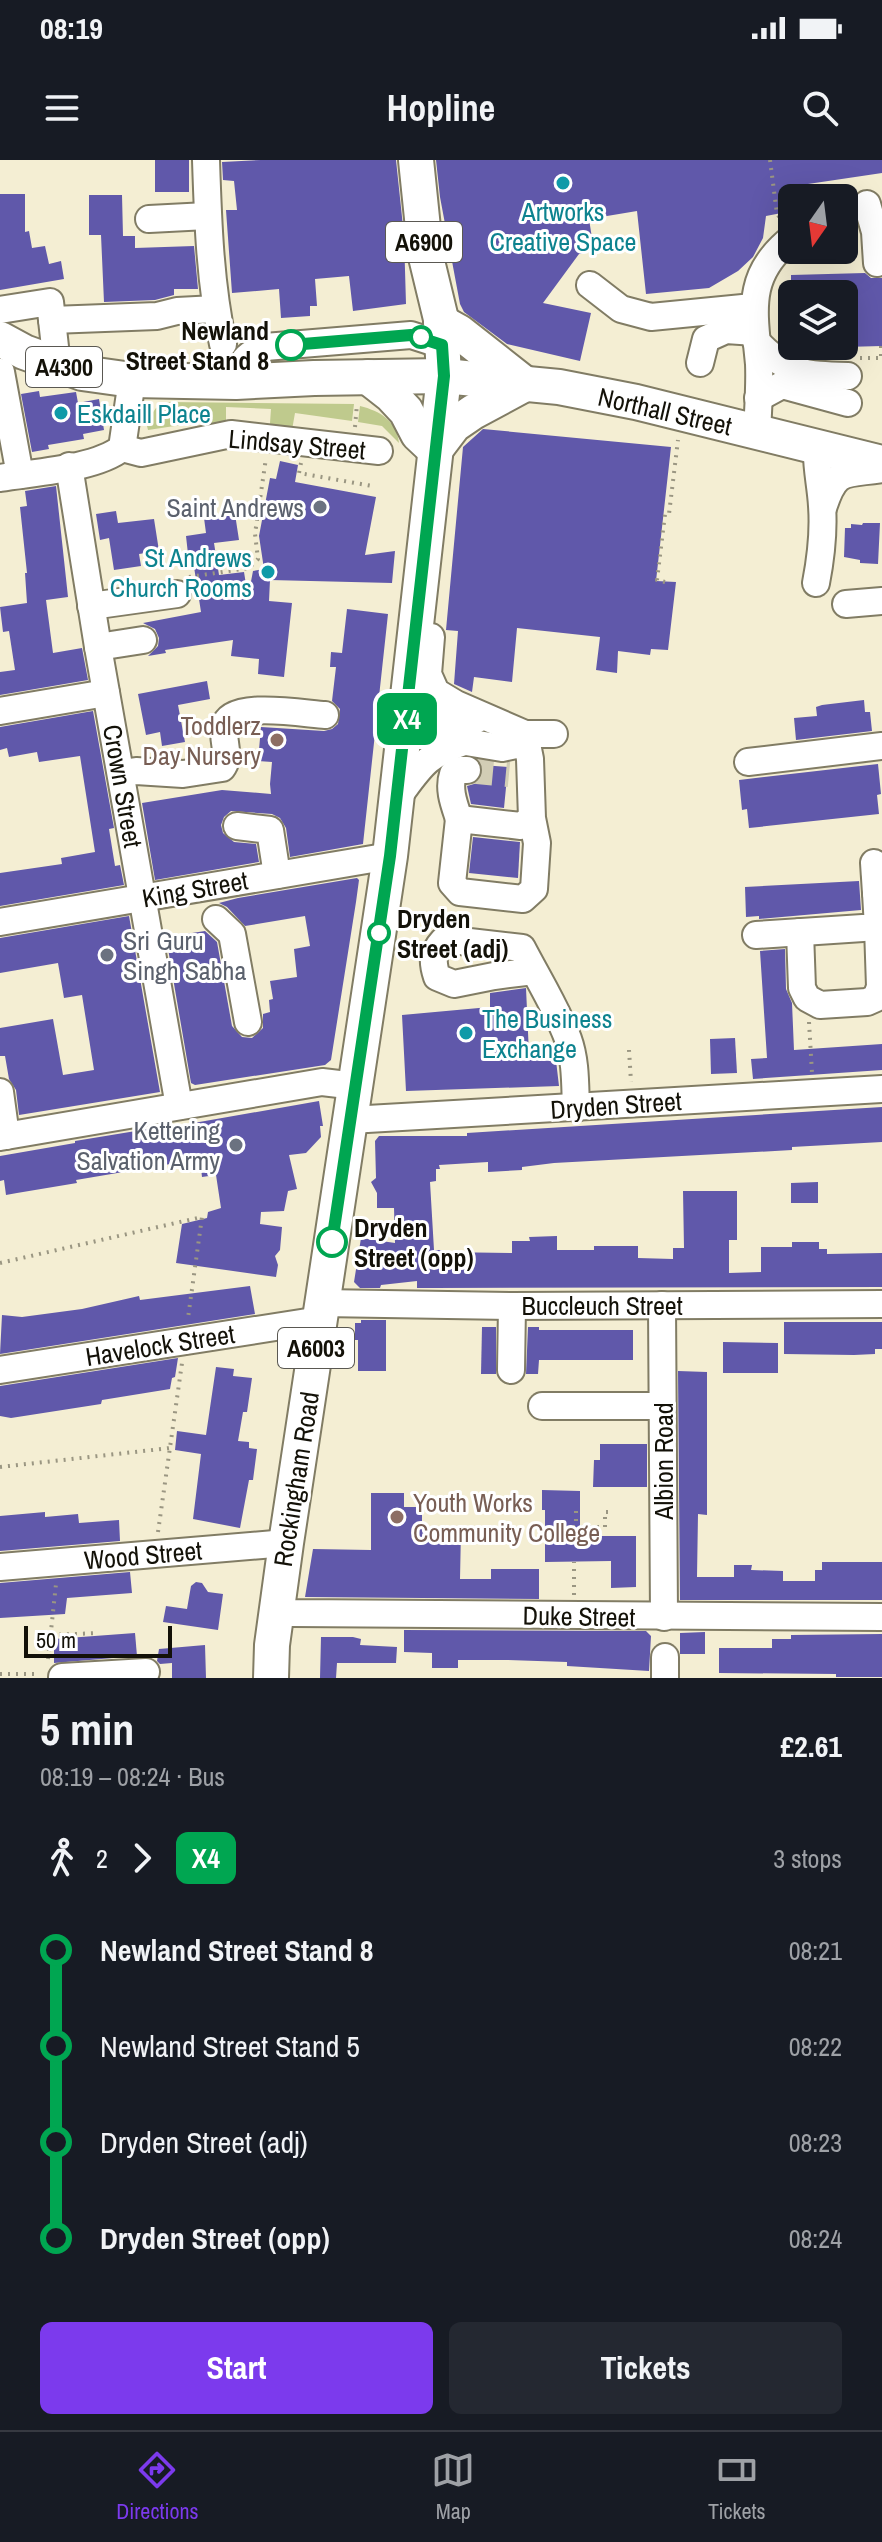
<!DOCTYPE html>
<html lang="en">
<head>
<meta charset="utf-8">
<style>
  body { margin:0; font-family:"Archivo Narrow",sans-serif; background:#242831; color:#f1f3f6; height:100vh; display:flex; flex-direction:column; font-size:30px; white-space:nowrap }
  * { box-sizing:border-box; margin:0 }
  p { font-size:26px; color:#9ea1a6 }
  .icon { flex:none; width:44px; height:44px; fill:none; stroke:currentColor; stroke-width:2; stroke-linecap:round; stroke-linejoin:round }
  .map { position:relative; height:1518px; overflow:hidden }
  .sheet { display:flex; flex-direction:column; background:#171b24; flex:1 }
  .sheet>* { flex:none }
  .badge { padding:0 16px; border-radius:12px; font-size:28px; line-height:52px }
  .needle { width:52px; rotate:194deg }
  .controls { position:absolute; left:778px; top:24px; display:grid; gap:16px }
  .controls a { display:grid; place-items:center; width:80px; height:80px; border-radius:12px; background:#171b24; box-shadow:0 8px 32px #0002; font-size:40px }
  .scale { position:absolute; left:24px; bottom:20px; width:148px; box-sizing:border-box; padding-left:8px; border:4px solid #131108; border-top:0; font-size:22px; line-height:28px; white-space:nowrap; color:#131108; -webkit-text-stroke:6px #fff; paint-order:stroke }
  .map>.badge { position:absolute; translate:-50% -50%; box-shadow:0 0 0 4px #fff }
  .legs { display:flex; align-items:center; gap:12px; height:88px; padding:0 40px; font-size:26px }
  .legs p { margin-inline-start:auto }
  .overview { display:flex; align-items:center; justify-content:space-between; height:136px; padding:0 40px }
  h1 { font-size:44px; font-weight:700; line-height:60px }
  .action { display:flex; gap:16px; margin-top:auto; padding:16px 40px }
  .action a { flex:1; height:92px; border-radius:12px; background:#7c3aed; color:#fff; font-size:32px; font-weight:700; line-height:92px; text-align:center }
  .action a+a { background:#242831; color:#f1f3f6 }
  ul { padding:0 40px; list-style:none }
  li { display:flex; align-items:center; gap:28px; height:96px; font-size:30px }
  li i { display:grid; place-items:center; width:12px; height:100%; margin:0 10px; background:currentColor }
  li i::after { content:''; width:20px; height:20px; margin:-10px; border:6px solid; border-radius:50%; background:#171b24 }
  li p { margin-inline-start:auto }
  li:first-child i { background:linear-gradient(#0000 50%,currentColor 0) }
  li:last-child i { background:linear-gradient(currentColor 50%,#0000 0) }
  .status { display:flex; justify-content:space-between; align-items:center; height:56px; padding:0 40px; background:#171b24; direction:ltr }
  .status svg { height:22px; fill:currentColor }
  header { display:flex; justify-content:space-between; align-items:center; height:104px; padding:0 40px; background:#171b24; font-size:36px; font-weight:700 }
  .dock { display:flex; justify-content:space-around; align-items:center; height:112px; border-top:2px solid #363941; background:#171b24; font-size:22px; color:#9ea1a6 }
  .dock a { display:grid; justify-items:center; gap:4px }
  .dock .current { color:#7c3aed }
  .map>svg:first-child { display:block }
  .green { fill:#bfca8d }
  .building { fill:#6058aa }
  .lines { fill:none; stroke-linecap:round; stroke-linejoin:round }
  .minor-tunnel { stroke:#d2cdb5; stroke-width:26; stroke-dasharray:26 13; stroke-linecap:butt }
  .minor-casing { stroke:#817c64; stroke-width:30 }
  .major-casing { stroke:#817c64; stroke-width:38 }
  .path { stroke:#9a9682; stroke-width:4; stroke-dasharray:2 6; stroke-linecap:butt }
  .minor { stroke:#fff; stroke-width:26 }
  .major { stroke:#fff; stroke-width:34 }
  .line-1-casing { stroke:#fff; stroke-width:18 }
  .line-1 { stroke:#00a651; stroke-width:12 }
  .culture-dot { fill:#0f9aa8; stroke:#fff; stroke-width:3 }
  .stop-1-dot { fill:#fff; stroke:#00a651; stroke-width:4 }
  .worship-dot { fill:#6b7280; stroke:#fff; stroke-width:3 }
  .education-dot { fill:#8d6e63; stroke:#fff; stroke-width:3 }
  .labels { text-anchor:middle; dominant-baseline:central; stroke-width:6; stroke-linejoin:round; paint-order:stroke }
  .shield { fill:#fff; stroke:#5a5852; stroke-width:2 }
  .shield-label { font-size:24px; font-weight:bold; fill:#131108 }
  .culture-label { font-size:26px; fill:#0d838f; stroke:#fff; text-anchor:start }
  .stop-label { font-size:26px; font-weight:bold; fill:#131108; stroke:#fff; text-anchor:start }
  .street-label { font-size:26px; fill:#131108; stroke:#fff }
  .worship-label { font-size:26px; fill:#5b616d; stroke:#fff; text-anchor:end }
  .education-label { font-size:26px; fill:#785e54; stroke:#fff; text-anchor:end }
</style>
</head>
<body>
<div class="status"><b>08:19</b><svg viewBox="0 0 49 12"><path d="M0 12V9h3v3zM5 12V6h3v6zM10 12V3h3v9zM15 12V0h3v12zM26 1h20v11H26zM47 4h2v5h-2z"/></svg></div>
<header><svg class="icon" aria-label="menu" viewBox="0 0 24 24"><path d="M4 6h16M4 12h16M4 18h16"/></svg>Hopline<svg class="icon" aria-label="search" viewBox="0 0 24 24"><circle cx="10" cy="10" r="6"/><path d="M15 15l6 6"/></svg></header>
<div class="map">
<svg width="882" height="1518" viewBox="0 0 882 1518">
  <rect width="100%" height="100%" fill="#f4eed3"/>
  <g class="green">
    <polygon points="168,242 354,244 352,261 295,253 292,270 272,271 270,263 271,249 226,247 226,262 204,266 201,262 148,270 146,262 156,248"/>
    <path d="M360,246C380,251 397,261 399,283L382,266L358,262Z"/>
  </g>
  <g class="building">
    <rect x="155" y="0" width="34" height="32"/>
    <polygon points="261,0 396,0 404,76 406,144 353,151 349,116 315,119 317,146 310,146 310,156 281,158 279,129 232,133 226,50 237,50 234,21 223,20 222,2"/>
    <polygon points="436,0 882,0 882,13 808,24 810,38 792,38 792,51 766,56 763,78 753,97 738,111 709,128 646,134 637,51 589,59 594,91 579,94 543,143 591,153 580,201 507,184 464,152 460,144 440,37"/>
    <polygon points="0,34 25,34 25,72 29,71 32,88 45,86 49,104 61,101 64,119 0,130"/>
    <polygon points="89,35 122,35 123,76 135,76 135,88 194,86 198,129 174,129 174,135 155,140 104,142 101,75 89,75"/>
    <polygon points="865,113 871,118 882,118 882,186 844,187 844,134 791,134 791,115"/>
    <polygon points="39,231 40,237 76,232 78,243 99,239 104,270 83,274 84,279 48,285 49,289 32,292 21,234"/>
    <polygon points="483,269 671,287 656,421 676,422 668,490 651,489 650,495 618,491 617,513 596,510 600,477 517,468 512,522 474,517 472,532 454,524 458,471 446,470 463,287"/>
    <polygon points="280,301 298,305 295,322 376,337 365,395 395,391 392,423 270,420 269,441 292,443 284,517 258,514 259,499 231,496 233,480 165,490 166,493 148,496 158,486 159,478 155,469 143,463 201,452 192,394 188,394 186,376 206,373 204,358 235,354 239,380 214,383 219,415 244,412 248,437 253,411 264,409 259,376 270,318 276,319"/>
    <polygon points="56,326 68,437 46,440 53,493 82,488 88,520 0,535 0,512 15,510 9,471 3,472 0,447 27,443 25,413 27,413 20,347 27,346 25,331"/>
    <polygon points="116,351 118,363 154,359 159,391 139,394 141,406 114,410 109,378 100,380 96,354"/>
    <polygon points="863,363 880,363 878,404 860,403 860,400 844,397 845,368 851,368 851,364 862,365"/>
    <polygon points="347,449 388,454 363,684 290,697 286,668 280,658 272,654 231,651 224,657 221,665 223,673 234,682 256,684 259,702 155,720 142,643 222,630 271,634 270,624 272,602 258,601 261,567 324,571 332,569 338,564 340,549 332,541 336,507 330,507 331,492 342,493"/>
    <polygon points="207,521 210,539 178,545 185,582 162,586 160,572 146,575 138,534"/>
    <polygon points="864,540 865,552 870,552 872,571 796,580 794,558 817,556 816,547 822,545"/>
    <polygon points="93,551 114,668 109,669 115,706 120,705 124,725 0,746 0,713 62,704 61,698 95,692 80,596 39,602 37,592 9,597 7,588 0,590 0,567"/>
    <polygon points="878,604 881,634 877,635 879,654 749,668 747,649 742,650 739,620"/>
    <polygon points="482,605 508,607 504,648 471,644 467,626 474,624 480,619 483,611"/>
    <polygon points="473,677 520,682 518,718 469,713"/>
    <polygon points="357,718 359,720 356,742 331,900 325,905 195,925 191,923 166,777 205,771 217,782 232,866 242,877 252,878 263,868 263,854 270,852 269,840 273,839 270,821 297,817 294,789 310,786 305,756 245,766 227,747 219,743 238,738"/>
    <polygon points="859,721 861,750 759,759 759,756 746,757 745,727"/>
    <polygon points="129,756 160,932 19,955 16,930 9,919 5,896 0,896 0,868 53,859 63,915 94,910 82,835 64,838 58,803 0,813 0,778"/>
    <polygon points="785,789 786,829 792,843 794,890 882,884 882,910 753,919 751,899 767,898 760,791"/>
    <polygon points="526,828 529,894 555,892 559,926 406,931 402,855 490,847 490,833"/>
    <polygon points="735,878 737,913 711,914 710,879"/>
    <polygon points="319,941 323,966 320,966 321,977 306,993 289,995 297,1029 288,1031 284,1051 261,1052 260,1064 282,1067 280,1090 275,1096 278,1105 276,1117 176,1103 182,1064 207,1058 208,1052 221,1048 216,1015 202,1017 200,999 76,1020 77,1023 17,1033 6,1035 4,1020 0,1021 0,996 75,983 75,981 154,968 154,970"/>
    <polygon points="882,947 882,982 792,987 792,990 554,1003 522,1007 522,1010 488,1012 488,1002 439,1005 440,1009 436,1009 436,1021 430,1022 434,1090 442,1090 442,1092 512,1093 512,1081 530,1081 529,1077 557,1076 557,1090 594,1090 594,1086 638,1086 638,1098 673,1099 673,1088 684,1088 683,1031 737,1031 737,1080 729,1080 729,1113 761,1112 761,1087 792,1087 792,1082 819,1082 819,1089 827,1089 827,1094 882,1093 882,1127 432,1128 417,1128 417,1121 381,1125 380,1128 360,1128 354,1122 361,1078 395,1083 394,1048 377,1048 377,1033 371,1022 376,1018 375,981 379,976 467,976 467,973"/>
    <polygon points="818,1022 818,1043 791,1043 791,1023"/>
    <polygon points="250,1126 255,1154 0,1194 2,1155 22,1157 82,1149 139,1136 140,1140"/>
    <polygon points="361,1160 386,1160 386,1211 358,1211 358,1180 355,1180 355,1163 361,1163"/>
    <polygon points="784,1162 882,1162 882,1189 875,1189 875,1194 854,1195 784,1194"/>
    <polygon points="482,1167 496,1167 496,1214 481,1214"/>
    <polygon points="528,1167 539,1167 539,1170 633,1170 633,1200 539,1200 538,1214 526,1214"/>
    <polygon points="723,1182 778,1183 778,1213 723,1213"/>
    <polygon points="178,1198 175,1217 172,1218 170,1229 102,1240 101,1244 11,1258 0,1256 0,1226"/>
    <polygon points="216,1207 234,1209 233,1216 252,1218 247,1252 243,1252 238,1281 249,1282 249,1288 257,1289 253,1320 249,1320 240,1368 193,1359 201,1294 175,1290 177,1271 206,1275"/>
    <polygon points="678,1211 707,1212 707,1355 698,1354 697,1417 734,1417 734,1405 752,1405 751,1410 783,1411 783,1421 815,1421 815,1410 822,1410 822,1402 882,1402 882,1440 680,1440"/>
    <polygon points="600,1284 647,1284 647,1327 593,1327 594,1300 600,1300"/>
    <polygon points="542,1330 580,1331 580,1376 636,1376 636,1427 611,1428 611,1401 545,1402 545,1350 542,1350"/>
    <polygon points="371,1333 404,1333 404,1347 422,1347 422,1368 431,1368 431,1370 461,1370 460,1419 491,1419 491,1409 539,1409 539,1439 305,1437 313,1389 371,1390"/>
    <polygon points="45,1352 45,1357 78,1354 79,1363 119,1360 120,1381 0,1391 0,1356"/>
    <polygon points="130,1412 132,1433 67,1438 65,1454 0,1458 0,1423"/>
    <polygon points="196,1422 202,1423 208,1432 223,1434 218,1470 163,1462 166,1446 187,1449 191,1426"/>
    <polygon points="404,1470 646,1471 651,1476 649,1511 567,1506 567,1502 507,1500 458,1500 458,1508 432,1508 432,1493 404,1492"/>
    <polygon points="705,1472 705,1494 680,1494 680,1473"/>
    <polygon points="135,1473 137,1496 54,1503 54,1479"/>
    <polygon points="882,1474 882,1517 836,1517 836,1514 719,1513 719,1488 772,1488 772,1479 791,1479 791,1475"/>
    <polygon points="321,1477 353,1477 361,1479 360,1485 397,1487 396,1503 337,1503 336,1518 320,1518"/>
    <polygon points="205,1485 206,1518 172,1518 172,1503 160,1504 157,1501 159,1489"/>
  </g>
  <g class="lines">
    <polyline class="minor-tunnel" points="467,610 509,614"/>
    <g class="minor-casing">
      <g id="minor">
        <path d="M206,0C208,62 210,123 223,184"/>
        <polyline points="867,44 875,72 877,103"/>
        <polyline points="149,59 207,56"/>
        <polyline points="590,125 621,149 651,157 753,147"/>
        <polyline points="0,150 50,142 57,205"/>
        <polyline points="52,160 157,156 177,151 216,149"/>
        <path d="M756,181C787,214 804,215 848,216"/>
        <polyline points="700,203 706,179 726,170 755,172"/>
        <polyline points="1,212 20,315"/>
        <path d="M236,222C242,201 244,195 265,187L411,175L442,185"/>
        <polyline points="758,238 782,225 848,243"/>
        <path d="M757,273C758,250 760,226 759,204C754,151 745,115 792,78"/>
        <polyline points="122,288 141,293 231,274 379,291"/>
        <polyline points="69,306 98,487 179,946"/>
        <path d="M0,318C35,312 95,309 122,288L132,220"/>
        <path d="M823,348C836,308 843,315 882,309"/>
        <path d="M816,423C821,397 824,373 822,346C821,326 816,307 817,288"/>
        <polyline points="846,444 882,441"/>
        <polyline points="91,446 177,434"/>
        <polyline points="431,477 428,514 436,532 456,544 525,574 554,574"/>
        <polyline points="98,487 143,480"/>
        <polyline points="0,551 106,533"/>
        <polyline points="408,554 476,560"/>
        <polyline points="406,572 502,588 516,585 525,574"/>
        <polyline points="525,574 530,599 532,658 537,683 534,729 523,739 460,732 452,723 459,659 521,666 532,658"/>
        <polyline points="748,602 882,586"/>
        <path d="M122,613L136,611L183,614L222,608C232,595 221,581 225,566C230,540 305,554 325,555"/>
        <path d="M398,637C421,606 426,595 464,582"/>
        <path d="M459,659C454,644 448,629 453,614L460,610H467"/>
        <polyline points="237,666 270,670 277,715"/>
        <polyline points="874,703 876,733"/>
        <polyline points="216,759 232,774 248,862"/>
        <polyline points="0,762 390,696"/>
        <polyline points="800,772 802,828 807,838 820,845 867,842 876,838 880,827 878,767"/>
        <polyline points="756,775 878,767 876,733 882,733"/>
        <path d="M534,811L494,816L454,824L437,817C432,802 432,793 443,781L452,780L522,788C537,817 557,849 568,879C576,901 575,925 576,948"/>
        <polyline points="0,932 6,976"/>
        <polyline points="350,960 882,929"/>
        <polyline points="0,977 322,922 356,926"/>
        <polyline points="322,1143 512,1146 882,1144"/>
        <polyline points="662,1145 664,1457"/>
        <polyline points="0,1210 320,1160"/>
        <polyline points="511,1210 512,1146"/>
        <polyline points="542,1246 662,1246"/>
        <polyline points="0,1407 286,1383"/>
        <polyline points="277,1450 293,1453 882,1457"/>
        <polyline points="62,1517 146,1512"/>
        <polyline points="665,1518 665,1497"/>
      </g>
    </g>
    <g class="major-casing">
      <g id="major">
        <polyline points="441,162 459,172 525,224"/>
        <polyline points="0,179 24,192 82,213 132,220 236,222 314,218 444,216 559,227 636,242 882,303"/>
        <polyline points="368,217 391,235 406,251 418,274 435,290"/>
        <polyline points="435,290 454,265 473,252 525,224"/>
        <polyline points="271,1518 272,1485 286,1383 390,696 444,216 441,159 426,97 416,0"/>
      </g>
    </g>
    <g class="path">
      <polyline points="770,0 777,54 781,59"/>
      <polyline points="881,186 881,198"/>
      <polyline points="860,198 882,198"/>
      <polyline points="355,267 357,244"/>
      <polyline points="301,303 299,313 372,326"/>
      <polyline points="189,417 249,408 258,399 255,374 266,298"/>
      <polyline points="665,422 657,420 665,354 669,354 678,280"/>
      <polyline points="809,862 812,913"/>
      <polyline points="629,890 631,922"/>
      <polyline points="0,1103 202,1057 188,1158"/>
      <polyline points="0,1307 170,1288"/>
      <polyline points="576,1351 576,1367"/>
      <polyline points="158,1372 182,1203"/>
      <polyline points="574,1376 574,1367 605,1367 605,1352 610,1352"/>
      <polyline points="574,1435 574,1402"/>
      <polyline points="51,1475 98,1473"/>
      <polyline points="48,1499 56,1424"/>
      <polyline points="0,1514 40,1514"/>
    </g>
    <use href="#minor" class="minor"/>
    <use href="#major" class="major"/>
  </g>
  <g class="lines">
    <g class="line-1-casing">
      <polyline id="line-1" points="291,185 411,175 442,185 444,216 390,696 332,1082"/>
    </g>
    <use href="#line-1" class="line-1"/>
  </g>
  <g class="culture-dot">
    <circle cx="563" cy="23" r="8"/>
    <circle cx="61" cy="253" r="8"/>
    <circle cx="268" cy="412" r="8"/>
    <circle cx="466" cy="873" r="8"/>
  </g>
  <g class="stop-1-dot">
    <circle cx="421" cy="177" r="10"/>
    <circle cx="291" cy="185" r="14"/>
    <circle cx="379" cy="773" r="10"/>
    <circle cx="332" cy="1082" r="14"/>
  </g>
  <g class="worship-dot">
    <circle cx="320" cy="347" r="8"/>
    <circle cx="107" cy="795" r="8"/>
    <circle cx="236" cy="985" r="8"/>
  </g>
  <g class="education-dot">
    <circle cx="277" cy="580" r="8"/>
    <circle cx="397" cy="1357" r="8"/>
  </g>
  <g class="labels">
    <g class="shield">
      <rect x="386" y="62" width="76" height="40" rx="6"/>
      <rect x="26" y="187" width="76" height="40" rx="6"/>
      <rect x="278" y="1168" width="76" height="40" rx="6"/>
    </g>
    <g class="shield-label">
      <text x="424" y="82">A6900</text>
      <text x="64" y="207">A4300</text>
      <text x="316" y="1188">A6003</text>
    </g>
    <g class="culture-label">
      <text x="563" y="51" text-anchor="middle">Artworks<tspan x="563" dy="30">Creative Space</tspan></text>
      <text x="77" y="253">Eskdaill Place</text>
      <text x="252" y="397" text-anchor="end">St Andrews<tspan x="252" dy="30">Church Rooms</tspan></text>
      <text x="482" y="858">The Business<tspan x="482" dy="30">Exchange</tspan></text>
    </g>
    <g class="stop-label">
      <text x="269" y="170" text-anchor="end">Newland<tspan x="269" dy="30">Street Stand 8</tspan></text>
      <text x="397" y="758">Dryden<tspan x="397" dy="30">Street (adj)</tspan></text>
      <text x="354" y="1067">Dryden<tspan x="354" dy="30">Street (opp)</tspan></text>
    </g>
    <g class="street-label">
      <text transform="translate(665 251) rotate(13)">Northall Street</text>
      <text transform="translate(297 284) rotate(5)">Lindsay Street</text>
      <text transform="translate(123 626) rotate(80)">Crown Street</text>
      <text transform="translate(195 729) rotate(-10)">King Street</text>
      <text transform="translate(616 945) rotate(-4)">Dryden Street</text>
      <text x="602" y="1145">Buccleuch Street</text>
      <text transform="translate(160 1185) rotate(-9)">Havelock Street</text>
      <text transform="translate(663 1301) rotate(-90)">Albion Road</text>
      <text transform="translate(296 1319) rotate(-81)">Rockingham Road</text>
      <text transform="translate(143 1395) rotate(-5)">Wood Street</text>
      <text transform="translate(579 1456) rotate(1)">Duke Street</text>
    </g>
    <g class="worship-label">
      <text x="304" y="347">Saint Andrews</text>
      <text x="123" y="780" text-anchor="start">Sri Guru<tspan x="123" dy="30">Singh Sabha</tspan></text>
      <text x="220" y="970">Kettering<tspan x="220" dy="30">Salvation Army</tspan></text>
    </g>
    <g class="education-label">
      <text x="261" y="565">Toddlerz<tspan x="261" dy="30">Day Nursery</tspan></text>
      <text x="413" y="1342" text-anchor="start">Youth Works<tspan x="413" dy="30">Community College</tspan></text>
    </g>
  </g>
</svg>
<div class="controls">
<a><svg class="needle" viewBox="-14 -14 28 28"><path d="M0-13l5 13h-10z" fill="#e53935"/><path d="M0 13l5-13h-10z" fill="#9ea1a6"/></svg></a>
<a><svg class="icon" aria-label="layers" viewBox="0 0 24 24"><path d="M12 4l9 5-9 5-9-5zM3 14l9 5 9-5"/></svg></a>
</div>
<div class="scale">50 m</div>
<b class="badge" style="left:407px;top:559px;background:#00a651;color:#fff">X4</b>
</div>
<section class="sheet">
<div class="overview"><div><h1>5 min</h1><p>08:19 – 08:24 · Bus</p></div><b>£2.61</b></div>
<div class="legs"><svg class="icon" aria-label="walk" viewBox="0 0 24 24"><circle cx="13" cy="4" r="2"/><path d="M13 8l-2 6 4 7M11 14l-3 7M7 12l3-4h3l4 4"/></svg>2<svg class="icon" aria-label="forward" viewBox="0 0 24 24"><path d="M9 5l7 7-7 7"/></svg><b class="badge" style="background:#00a651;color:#fff">X4</b><p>3 stops</p></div>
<ul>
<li><i style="color:#00a651"></i><b>Newland Street Stand 8</b><p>08:21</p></li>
<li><i style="color:#00a651"></i><span>Newland Street Stand 5</span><p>08:22</p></li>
<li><i style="color:#00a651"></i><span>Dryden Street (adj)</span><p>08:23</p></li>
<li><i style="color:#00a651"></i><b>Dryden Street (opp)</b><p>08:24</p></li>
</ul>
<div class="action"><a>Start</a><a>Tickets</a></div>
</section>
<nav class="dock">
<a class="current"><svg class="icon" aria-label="directions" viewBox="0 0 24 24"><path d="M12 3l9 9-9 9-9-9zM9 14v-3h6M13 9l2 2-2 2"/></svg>Directions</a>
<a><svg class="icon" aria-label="map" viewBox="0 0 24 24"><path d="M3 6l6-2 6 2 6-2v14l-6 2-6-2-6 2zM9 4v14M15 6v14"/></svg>Map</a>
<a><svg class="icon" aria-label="tickets" viewBox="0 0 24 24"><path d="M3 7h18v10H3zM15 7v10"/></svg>Tickets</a>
</nav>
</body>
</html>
